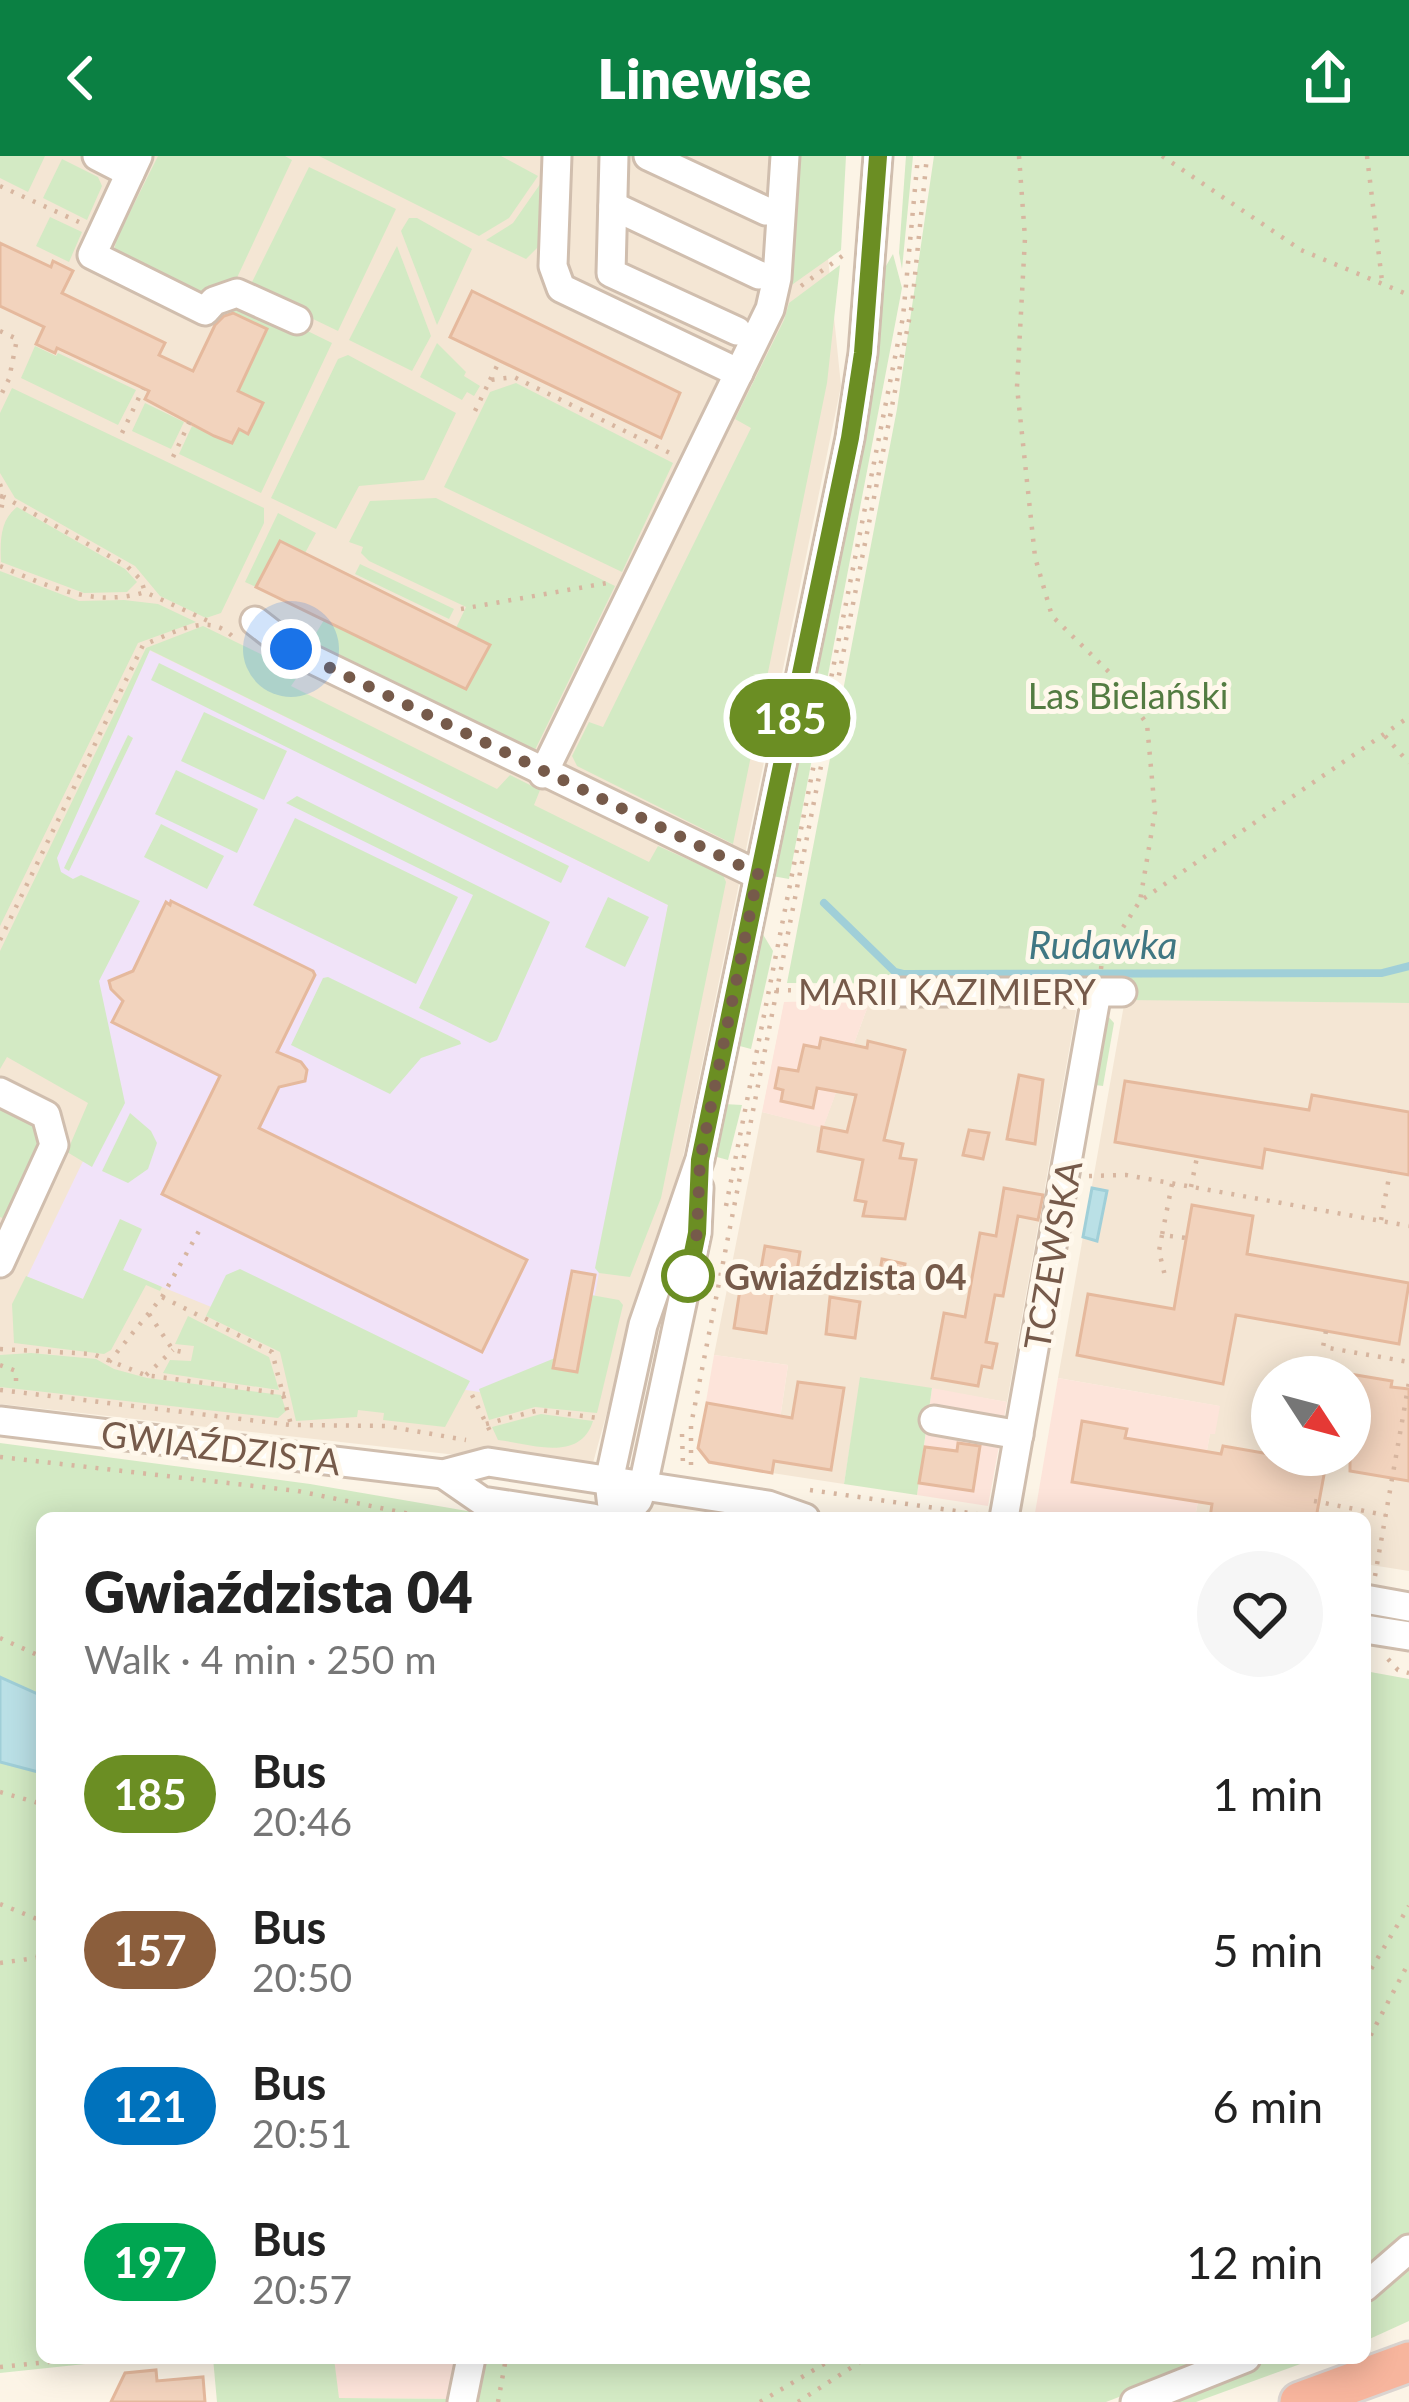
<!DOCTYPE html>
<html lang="en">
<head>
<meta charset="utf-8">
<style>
  body { margin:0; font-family:Lato,sans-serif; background:#f6f6f6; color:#222; height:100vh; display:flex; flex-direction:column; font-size:45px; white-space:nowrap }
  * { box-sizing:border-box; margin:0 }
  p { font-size:39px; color:#767676 }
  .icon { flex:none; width:66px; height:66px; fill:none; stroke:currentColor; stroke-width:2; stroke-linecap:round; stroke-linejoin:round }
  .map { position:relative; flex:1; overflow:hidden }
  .side { position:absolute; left:36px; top:1356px; width:1335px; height:852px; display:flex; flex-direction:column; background:#fff; border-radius:18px; box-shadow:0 6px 30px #0003 }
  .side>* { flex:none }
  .badge { padding:0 24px; border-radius:39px; font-size:42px; line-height:78px }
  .needle { width:78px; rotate:126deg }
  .tools { position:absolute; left:1251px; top:1200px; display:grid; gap:24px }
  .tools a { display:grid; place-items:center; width:120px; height:120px; border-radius:50%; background:#fff; box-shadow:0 6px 30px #0003; font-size:60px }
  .you { position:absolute; width:60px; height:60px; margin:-30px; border:9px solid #fff; border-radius:50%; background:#1a73e8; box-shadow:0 0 0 18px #1a73e833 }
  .map>.badge { position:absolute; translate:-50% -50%; box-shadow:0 0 0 6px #fff }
  .round { display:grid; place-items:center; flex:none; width:126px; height:126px; border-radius:63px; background:#f6f6f6 }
  .summary { display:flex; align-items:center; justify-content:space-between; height:204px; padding:0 48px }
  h1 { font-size:57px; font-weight:800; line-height:90px }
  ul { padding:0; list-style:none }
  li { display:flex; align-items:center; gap:36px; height:156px; padding:0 48px }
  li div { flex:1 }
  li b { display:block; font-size:45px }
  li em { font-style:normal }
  li .badge { min-width:132px; font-weight:700; text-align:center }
  header { display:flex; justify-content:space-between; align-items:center; height:156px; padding:0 48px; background:#0b8043; color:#fff; font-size:54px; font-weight:800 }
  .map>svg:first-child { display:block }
  .residential { fill:#f4e6d4; fill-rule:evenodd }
  .commercial { fill:#fde4da }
  .education { fill:#f1e3f9 }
  .green { fill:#d3eac4 }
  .water { fill:#bae0e6; stroke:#a0cfd8; stroke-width:3 }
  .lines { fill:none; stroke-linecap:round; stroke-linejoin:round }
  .stream { stroke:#a0cfd8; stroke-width:8 }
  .building { fill:#f2d3bd; stroke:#e5b99d; stroke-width:3 }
  .minor-casing { stroke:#d0beae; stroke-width:33 }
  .highway-casing { stroke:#dbd4d0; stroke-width:45 }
  .path { stroke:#d7b6a0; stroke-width:4.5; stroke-dasharray:3 9; stroke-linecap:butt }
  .minor { stroke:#fff; stroke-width:27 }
  .highway { stroke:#f7b59d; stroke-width:39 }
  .line-casing { stroke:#fff; stroke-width:27 }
  .line { stroke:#6b8e23; stroke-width:18 }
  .walk { stroke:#765a4a; stroke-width:12; stroke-dasharray:0 21.6 }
  .stop-dot { fill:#fff; stroke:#6b8e23; stroke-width:6 }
  .labels { text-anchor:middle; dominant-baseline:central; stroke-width:10; stroke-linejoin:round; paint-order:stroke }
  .park-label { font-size:36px; fill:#537c42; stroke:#fff8ec }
  .street-label { font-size:36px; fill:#765a4a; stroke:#fff8ec }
  .stop-label { font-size:36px; font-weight:bold; fill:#765a4a; stroke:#fff8ec; text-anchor:start }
  .water-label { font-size:39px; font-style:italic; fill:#407783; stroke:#fff8ec }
</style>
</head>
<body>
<header><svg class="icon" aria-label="back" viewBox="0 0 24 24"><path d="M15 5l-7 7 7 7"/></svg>Linewise<svg class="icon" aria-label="share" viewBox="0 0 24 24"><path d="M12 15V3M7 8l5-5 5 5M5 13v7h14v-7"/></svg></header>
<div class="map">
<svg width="1409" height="2246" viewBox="0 0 1409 2246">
  <rect width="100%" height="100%" fill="#fcf4e6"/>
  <g class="residential">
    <polygon points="0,0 826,0 824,62 841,230 677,1030 638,1144 591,1314 0,1248"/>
    <path d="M1125,843L1409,847V1415L1365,1408V1362H1195L1210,1277L1214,1278L1219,1250L1058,1222ZM1272,1221H1350V1299H1272Z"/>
    <polygon points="1072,844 1076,855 1007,1246 861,1221 844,1328 772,1317 788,1209 714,1199 762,956 823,971 869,847 1017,852 1018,845"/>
  </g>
  <g class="commercial">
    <polygon points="864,844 869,847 823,972 762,956 784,846"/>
    <polygon points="714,1199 788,1209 772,1317 709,1308 698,1292"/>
    <polygon points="1058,1222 1220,1250 1215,1278 1210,1278 1195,1362 1068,1362 1035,1357"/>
    <polygon points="932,1232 1007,1246 988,1350 917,1339"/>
    <polygon points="334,2202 481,2202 463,2243 338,2242"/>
  </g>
  <polygon class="education" points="149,494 668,749 574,1250 385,1222 101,1106 83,1143 27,1121 116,937 26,754"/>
  <g class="green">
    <polygon points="0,0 45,0 28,36 0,22"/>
    <polygon points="158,0 285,0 292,4 235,126 199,141 113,98 117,82"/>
    <polygon points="319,0 501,0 538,20 509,62 479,80"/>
    <polygon points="797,0 846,0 841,94 786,133 792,52 796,45"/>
    <polygon points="906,0 913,0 902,113 899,97"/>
    <polygon points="934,0 1409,0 1409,847 1125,844 1022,828 787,827 897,253"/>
    <polygon points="62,3 98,21 102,30 87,64 43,42"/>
    <polygon points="309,11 396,53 338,175 249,132"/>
    <polygon points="545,21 540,89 526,103 486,84 513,67"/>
    <polygon points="50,61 82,76 69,106 36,90"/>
    <polygon points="409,62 417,62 472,93 437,169 401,75"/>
    <polygon points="397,90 431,180 412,215 349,184"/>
    <polygon points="893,98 902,132 789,723 772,720 867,270 883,115"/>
    <polygon points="840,109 827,227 733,688 577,610 572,600 589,566 603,571 751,272 735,263 784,164 789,147"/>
    <polygon points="238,141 332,187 261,337 179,298 192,270 232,287 239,274 248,278 263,247 238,235 268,174 224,153"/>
    <polygon points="437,187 466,216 464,220 480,230 474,240 467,236 462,244 420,221"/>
    <polygon points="35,190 56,200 58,197 136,234 118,269 21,222"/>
    <polygon points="348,199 456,257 424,324 359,330 336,373 271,342 338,203"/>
    <polygon points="516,227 673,307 622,416 444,331 490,236"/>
    <polygon points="12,232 264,352 264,367 221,457 206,462 160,440 135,410 15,342 0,317 0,257"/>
    <polygon points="145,247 184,266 171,293 132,275"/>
    <polygon points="436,342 615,430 533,598 315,492 312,484 324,464 465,533 490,489 456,472 466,451 369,405 361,397 363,391 349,386 370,345"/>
    <path d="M17,351L125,413L137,426L127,436L84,437L1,406C0,385 0,364 17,351Z"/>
    <polygon points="278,357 316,377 305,397 279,385 256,431 245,426"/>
    <polygon points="360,408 454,453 449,463 355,418"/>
    <polygon points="0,415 79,445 124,444 158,448 196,466 138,487 0,770"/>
    <polygon points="203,470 300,517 291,530 497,633 510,619 540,634 534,649 649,706 658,690 723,719 726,726 661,1042 630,1121 599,1117 595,1112 668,749 150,494 57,702 61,716 73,723 81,719 140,745 99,825 125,947 92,1011 67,996 88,947 7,901 0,913 0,795 146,492"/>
    <polygon points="159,507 569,710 561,727 151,524"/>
    <polygon points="204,556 287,595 264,644 181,605"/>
    <polygon points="128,579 133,582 69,715 64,712"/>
    <polygon points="176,614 258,653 237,697 155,658"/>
    <polygon points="297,640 550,766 497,884 490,887 419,852 473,739 286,647"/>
    <polygon points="295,662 458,741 416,828 253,749"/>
    <polygon points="161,668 224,700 207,733 144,701"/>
    <polygon points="608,741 649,761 625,811 585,791"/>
    <polygon points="761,775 773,795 751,893 736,889"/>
    <polygon points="328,821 460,885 461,888 421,902 390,938 291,889 323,822"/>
    <polygon points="1106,858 1114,867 1103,930 1095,929"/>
    <polygon points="724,948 742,949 728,1004 717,1001 715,996"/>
    <polygon points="0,953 33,969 43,995 5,1063 0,1061"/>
    <polygon points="130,957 151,975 157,987 148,1013 128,1027 102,1015"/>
    <polygon points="120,1063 142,1073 123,1114 162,1131 160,1135 146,1129 111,1194 104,1198 14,1187 12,1148 26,1120 83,1143"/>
    <polygon points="240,1113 470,1225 445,1271 383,1264 384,1257 358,1254 357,1261 296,1265 280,1196 206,1160 226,1119"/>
    <polygon points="591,1139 619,1144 623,1149 597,1257 535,1251 489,1264 479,1233 555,1202 554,1212 577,1216"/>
    <polygon points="188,1160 269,1201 279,1234 163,1217 170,1204 191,1205 194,1190 175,1188"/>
    <polygon points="31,1197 96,1203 114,1213 147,1222 281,1239 286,1255 278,1262 0,1231 0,1199"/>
    <polygon points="860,1221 932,1232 917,1339 844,1328"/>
    <path d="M541,1258L593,1265C580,1307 531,1288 498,1284L492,1271Z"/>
    <polygon points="0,1287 310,1328 508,1362 42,1362 42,2202 142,2202 0,2217"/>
    <polygon points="1365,1515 1409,1523 1409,2079 1365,2119"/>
    <polygon points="1409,2107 1409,2165 1365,2185 1365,2143"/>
    <polygon points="213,2202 334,2202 339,2242 463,2243 481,2202 1220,2202 1106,2246 217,2246"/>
    <polygon points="1269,2202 1317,2202 1196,2246 1159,2246"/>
  </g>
  <g class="water">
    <polygon points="1092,1032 1107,1035 1097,1085 1083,1081"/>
    <polygon points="0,1521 42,1540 42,1617 0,1606"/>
  </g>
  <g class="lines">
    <polyline class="stream" points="824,747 895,816 903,818 1382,817 1409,810"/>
  </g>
  <g class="building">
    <polygon points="0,87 51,111 53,105 73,115 62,137 165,187 159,199 193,215 215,169 224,160 233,157 267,173 238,235 263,247 248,278 239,273 232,287 214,280 145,243 149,235 57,192 55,197 36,188 44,171 0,150"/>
    <polygon points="472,135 680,237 661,282 450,181"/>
    <polygon points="280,385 490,489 466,533 256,431"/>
    <polygon points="171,745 313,815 315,819 277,896 301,906 307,914 305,925 279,931 259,972 527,1104 482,1196 162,1038 220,920 112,866 123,845 111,833 109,825 133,815 166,746 170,749"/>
    <polygon points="821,882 867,892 868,885 905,894 884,984 903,988 900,1002 916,1004 905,1063 863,1060 866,1046 855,1044 863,1004 818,995 822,971 847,976 856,939 817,932 813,952 781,945 783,934 775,932 779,912 798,915 804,889 819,892"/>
    <polygon points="1019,919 1043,924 1035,988 1007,983"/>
    <polygon points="1125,925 1309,954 1312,939 1409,956 1409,1019 1265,993 1262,1012 1115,986"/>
    <polygon points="969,974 989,977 983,1003 963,999"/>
    <polygon points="1004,1032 1043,1039 1038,1064 1018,1060 1003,1140 995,1139 986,1186 997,1188 992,1212 982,1210 978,1230 932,1222 944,1157 965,1161 980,1077 996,1080"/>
    <polygon points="1192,1049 1253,1060 1247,1098 1409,1127 1399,1188 1236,1159 1223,1228 1077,1199 1088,1138 1174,1153"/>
    <polygon points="765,1090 800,1096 794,1135 773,1132 766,1177 734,1172 741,1127 771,1132 758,1130"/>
    <polygon points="882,1103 905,1108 900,1137 877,1132"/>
    <polygon points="572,1115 595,1119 577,1216 553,1212"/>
    <polygon points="830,1141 860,1146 855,1182 826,1178"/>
    <polygon points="1350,1218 1392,1225 1391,1231 1409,1233 1409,1325 1350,1315"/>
    <polygon points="798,1226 844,1232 831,1314 774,1305 772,1317 709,1306 698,1292 707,1247 792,1262"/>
    <polygon points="1082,1265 1127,1273 1125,1282 1221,1298 1223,1290 1326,1308 1316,1362 1210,1362 1212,1348 1072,1326"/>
    <polygon points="958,1287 980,1290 973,1335 919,1327 925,1291 957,1295"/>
    <polygon points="156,2214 157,2225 203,2221 205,2246 111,2246 125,2217"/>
  </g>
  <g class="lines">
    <g class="minor-casing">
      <g id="minor">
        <polyline points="97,0 130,17"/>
        <polyline points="138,0 92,99 205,155 214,145 237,137 297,164"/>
        <polyline points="557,0 553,110 561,132 739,217"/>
        <polyline points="614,0 611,117 737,175"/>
        <polyline points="648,0 766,55"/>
        <polyline points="613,50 759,119"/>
        <polyline points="255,465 291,493 758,719"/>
        <polyline points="543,618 770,153 777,122 785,0"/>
        <polyline points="901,836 1122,836"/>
        <polyline points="0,936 46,959 54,989 0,1107"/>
        <polyline points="934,1264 1019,1279"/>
        <polyline points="0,1265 443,1318 488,1306 768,1349 805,1362"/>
        <polyline points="443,1318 482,1345 593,1362"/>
        <polyline points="618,1362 612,1351 609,1325 643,1169 700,1003 850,282 863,197 878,0"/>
        <polyline points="622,1362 638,1344 643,1330 697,1077 699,1032"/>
        <polyline points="1004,1362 1097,836"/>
        <polyline points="1365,1443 1409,1451"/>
        <polyline points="1365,1473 1409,1480"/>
        <polyline points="1365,2131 1409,2093"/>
        <polyline points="462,2246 471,2202"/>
        <polyline points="1135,2246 1246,2202"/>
      </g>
    </g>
    <g class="highway-casing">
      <polyline id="highway" points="1300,2246 1409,2206"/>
    </g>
    <g class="path">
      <polyline points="1019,0 1025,82 1017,231 1035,401 1052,460 1111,518 1147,568 1155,656 1140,745"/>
      <polyline points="1162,0 1301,94 1409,139"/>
      <polyline points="1367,0 1382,125"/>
      <polyline points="0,30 79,66"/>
      <polyline points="801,130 845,98"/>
      <polyline points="0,175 17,183 9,223 0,241"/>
      <polyline points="490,224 499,206"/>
      <polyline points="475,255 490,224 514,221 672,298"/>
      <polyline points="122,277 143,233"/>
      <polyline points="173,301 190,265"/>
      <polyline points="0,328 4,341 127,410 141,424 145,436"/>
      <polyline points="0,340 4,341 0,358"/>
      <path d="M0,410C48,430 93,452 145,436L208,465"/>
      <polyline points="461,453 607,427"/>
      <polyline points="1385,580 1409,607"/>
      <path d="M0,784L143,489C172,478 207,455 232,480"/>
      <polyline points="1101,813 1102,804 1140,745 1409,561"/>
      <polyline points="776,834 879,836"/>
      <polyline points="1089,1020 1126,1019 1409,1070"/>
      <polyline points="1172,1028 1162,1079 1186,1082"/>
      <polyline points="1191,1031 1197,1001"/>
      <polyline points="726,1050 903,161 918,0"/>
      <polyline points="1381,1064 1390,1016"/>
      <polyline points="1162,1079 1159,1095 1165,1120"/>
      <polyline points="162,1141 199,1075"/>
      <polyline points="149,1158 173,1194 183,1196"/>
      <polyline points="1326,1175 1323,1191 1409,1206"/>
      <polyline points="0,1193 93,1198 145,1219 285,1238"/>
      <polyline points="109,1206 162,1141 272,1196 291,1269"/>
      <polyline points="0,1209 16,1215 16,1234"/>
      <polyline points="146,1219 173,1194"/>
      <polyline points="0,1234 291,1269 386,1270 466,1284"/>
      <polyline points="472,1239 492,1279"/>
      <polyline points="486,1268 539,1254 598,1262"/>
      <polyline points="682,1278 683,1309"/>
      <polyline points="0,1301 298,1335 429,1362"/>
      <polyline points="691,1309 691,1269 912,149 927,0"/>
      <polyline points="810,1334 977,1358"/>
      <polyline points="1314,1345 1385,1359"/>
      <polyline points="1375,1420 1409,1226"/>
      <polyline points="0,1482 42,1501"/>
      <polyline points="1388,1503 1398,1514 1409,1517"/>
      <polyline points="0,1636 42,1648"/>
      <polyline points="0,1748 42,1765"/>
      <polyline points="38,1801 39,1765"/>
      <polyline points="0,1807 42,1801"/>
      <polyline points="1365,1823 1409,1750"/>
      <polyline points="1365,1890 1409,1806"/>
      <polyline points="0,2211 85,2202"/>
      <polyline points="498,2246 506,2202"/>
      <polyline points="760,2246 834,2202"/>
      <polyline points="798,2246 866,2202"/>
    </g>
    <use href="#minor" class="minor"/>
    <use href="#highway" class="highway"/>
  </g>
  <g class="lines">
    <g class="line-casing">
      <polyline id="line" points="688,1121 697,1077 700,1004 850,282 863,197 878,0"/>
    </g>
    <use href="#line" class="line"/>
    <polyline class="walk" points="291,493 758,718 700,1004 697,1077 688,1120"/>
  </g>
  <circle class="stop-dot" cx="688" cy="1120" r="24"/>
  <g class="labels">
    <g class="park-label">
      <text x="1128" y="539">Las Bielański</text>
    </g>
    <g class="street-label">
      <text x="947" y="835">MARII KAZIMIERY</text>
      <text transform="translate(1052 1099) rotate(-80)">TCZEWSKA</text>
      <text transform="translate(221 1291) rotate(7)">GWIAŹDZISTA</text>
    </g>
    <g class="stop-label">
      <text x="724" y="1120">Gwiaździsta 04</text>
    </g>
    <g class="water-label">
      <text x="1103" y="788">Rudawka</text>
    </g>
  </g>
</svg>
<div class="tools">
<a><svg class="needle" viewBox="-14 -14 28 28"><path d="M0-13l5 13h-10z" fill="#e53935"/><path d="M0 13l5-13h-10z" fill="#767676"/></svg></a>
</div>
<div class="you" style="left:291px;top:493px"></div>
<b class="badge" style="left:790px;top:562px;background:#6b8e23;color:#fff">185</b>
<section class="side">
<div class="summary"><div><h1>Gwiaździsta 04</h1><p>Walk · 4 min · 250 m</p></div><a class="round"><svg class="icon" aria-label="heart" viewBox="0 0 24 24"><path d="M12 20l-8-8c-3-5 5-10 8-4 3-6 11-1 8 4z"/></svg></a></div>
<ul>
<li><span class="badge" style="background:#6b8e23;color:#fff">185</span><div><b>Bus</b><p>20:46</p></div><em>1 min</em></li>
<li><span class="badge" style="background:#8b5e3c;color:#fff">157</span><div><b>Bus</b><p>20:50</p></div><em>5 min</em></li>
<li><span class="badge" style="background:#0072bc;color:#fff">121</span><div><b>Bus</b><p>20:51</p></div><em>6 min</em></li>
<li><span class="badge" style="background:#00a651;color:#fff">197</span><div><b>Bus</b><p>20:57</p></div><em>12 min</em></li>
</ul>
</section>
</div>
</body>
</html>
